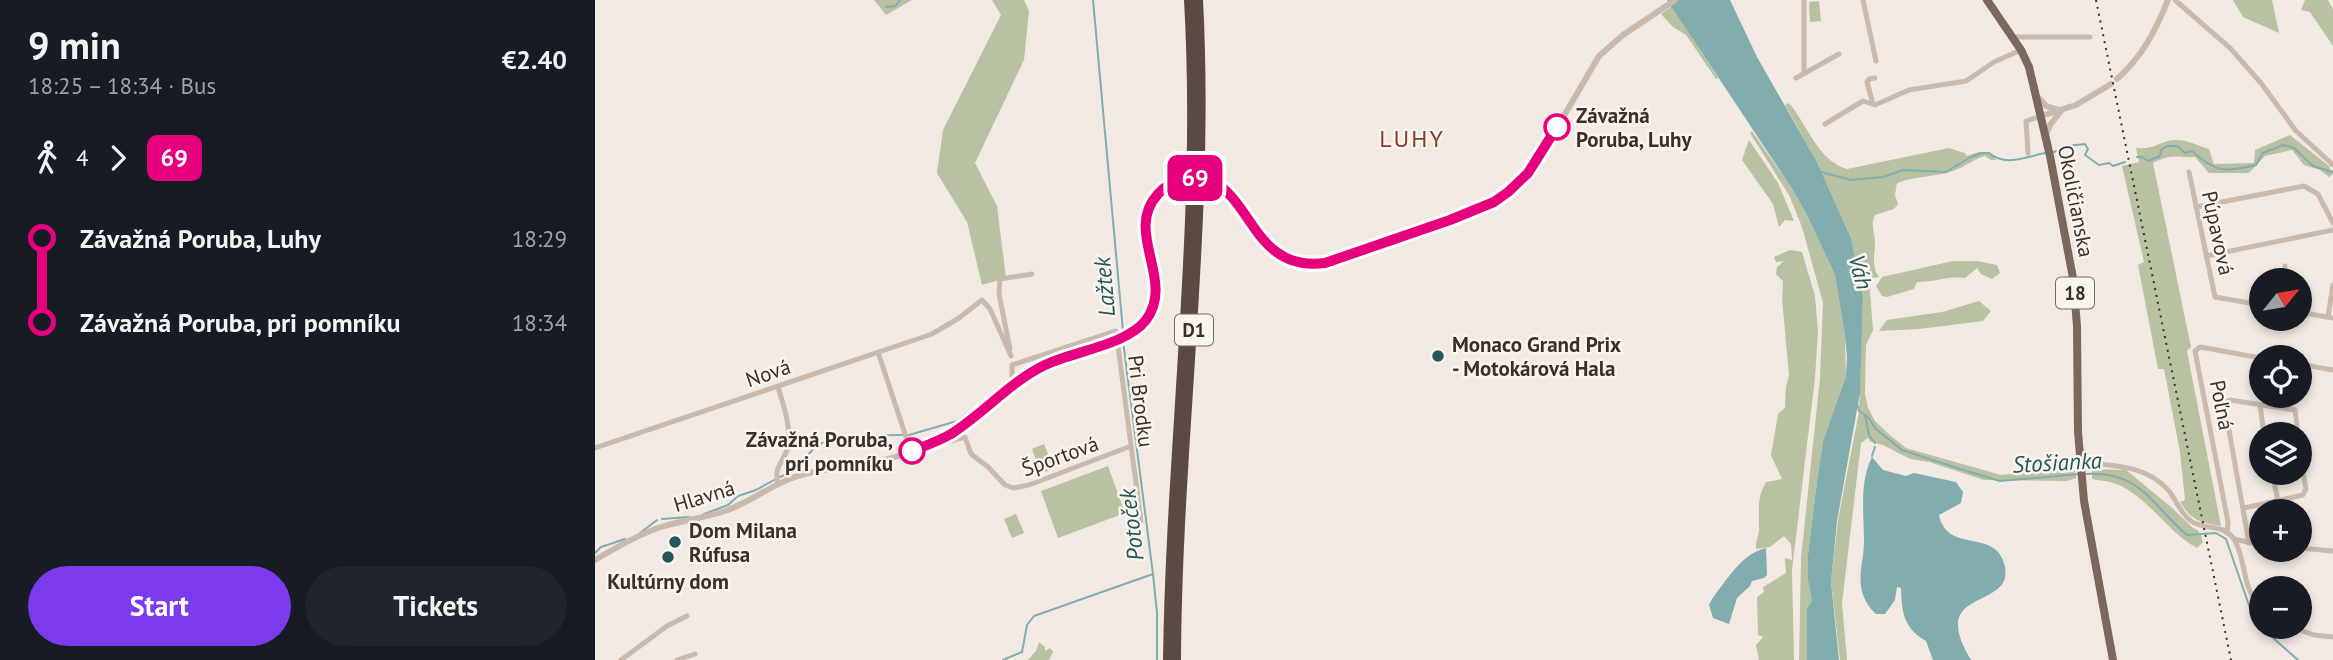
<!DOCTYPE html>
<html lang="en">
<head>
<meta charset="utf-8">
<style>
  body { margin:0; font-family:"PT Sans",sans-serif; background:#20242c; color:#f1f3f6; height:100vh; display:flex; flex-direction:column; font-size:26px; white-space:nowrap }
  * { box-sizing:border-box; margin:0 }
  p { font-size:23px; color:#9ea1a6 }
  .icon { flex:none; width:38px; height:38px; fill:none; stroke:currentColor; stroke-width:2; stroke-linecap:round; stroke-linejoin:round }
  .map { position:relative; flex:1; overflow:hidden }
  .panel { display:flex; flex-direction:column; background:#171b24; width:595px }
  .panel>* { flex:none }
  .badge { padding:0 14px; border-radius:10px; font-size:24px; line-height:46px }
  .needle { width:46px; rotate:60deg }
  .buttons { position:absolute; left:1654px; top:268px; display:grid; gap:14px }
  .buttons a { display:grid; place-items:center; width:63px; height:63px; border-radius:50%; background:#171b24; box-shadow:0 4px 10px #0003; font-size:35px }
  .map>.badge { position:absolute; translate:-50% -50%; box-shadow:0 0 0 4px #fff }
  .legs { display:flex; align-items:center; gap:10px; height:77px; padding:0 28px; font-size:23px }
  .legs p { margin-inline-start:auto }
  .headline { display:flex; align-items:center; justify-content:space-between; height:119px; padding:0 28px }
  h1 { font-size:38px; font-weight:600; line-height:52px }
  .button { display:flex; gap:14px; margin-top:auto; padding:14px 28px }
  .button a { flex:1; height:80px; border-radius:42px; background:#7c3aed; color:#fff; font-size:28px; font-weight:600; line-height:80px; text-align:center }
  .button a+a { background:#20242c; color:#f1f3f6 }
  ul { padding:0 28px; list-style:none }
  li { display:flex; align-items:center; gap:24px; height:84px; font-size:26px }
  li i { display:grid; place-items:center; width:10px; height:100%; margin:0 9px; background:currentColor }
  li i::after { content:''; width:18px; height:18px; margin:-9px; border:5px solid; border-radius:50%; background:#171b24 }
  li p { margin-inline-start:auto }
  li:first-child i { background:linear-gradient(#0000 50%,currentColor 0) }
  li:last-child i { background:linear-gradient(currentColor 50%,#0000 0) }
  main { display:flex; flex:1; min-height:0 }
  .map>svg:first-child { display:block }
  .green { fill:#b8c1a2 }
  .water { fill:#82adae }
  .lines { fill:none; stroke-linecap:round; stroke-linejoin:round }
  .stream { stroke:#82adae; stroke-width:2 }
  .minor { stroke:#cabaae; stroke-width:5 }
  .tertiary { stroke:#cabaae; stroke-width:6 }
  .primary { stroke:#7a675e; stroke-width:8 }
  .motorway { stroke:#5a4a43; stroke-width:10 }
  .rail { stroke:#39302c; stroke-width:2; stroke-dasharray:2 5; stroke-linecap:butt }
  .tertiary-bridge { stroke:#cabaae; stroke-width:6 }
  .line-1-casing { stroke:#fff; stroke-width:16 }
  .line-1 { stroke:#e6007e; stroke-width:10 }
  .stop-1-dot { fill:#fff; stroke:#e6007e; stroke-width:3.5 }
  .poi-dot { fill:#235759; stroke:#faf4ee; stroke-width:2.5 }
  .labels { text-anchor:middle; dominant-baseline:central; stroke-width:5; stroke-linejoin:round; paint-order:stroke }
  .shield { fill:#faf4ee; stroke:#736b66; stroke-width:2 }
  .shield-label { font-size:19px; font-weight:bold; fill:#39302c }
  .stop-label { font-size:21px; font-weight:bold; fill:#39302c; stroke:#faf4ee; text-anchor:start }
  .street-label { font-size:21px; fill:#39302c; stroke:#faf4ee }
  .poi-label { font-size:21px; font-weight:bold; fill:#39302c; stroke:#faf4ee; text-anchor:start }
  .water-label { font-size:23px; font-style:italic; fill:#235759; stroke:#faf4ee }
  .quarter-label { font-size:24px; letter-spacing:2px; fill:#843c29; stroke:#faf4ee }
</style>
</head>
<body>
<main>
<section class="panel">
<div class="headline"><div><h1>9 min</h1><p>18:25 – 18:34 · Bus</p></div><b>€2.40</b></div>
<div class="legs"><svg class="icon" aria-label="walk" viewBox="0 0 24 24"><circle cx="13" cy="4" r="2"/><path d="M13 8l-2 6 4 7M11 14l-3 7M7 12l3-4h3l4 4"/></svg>4<svg class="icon" aria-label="forward" viewBox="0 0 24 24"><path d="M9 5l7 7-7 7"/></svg><b class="badge" style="background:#e6007e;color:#fff">69</b></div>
<ul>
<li><i style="color:#e6007e"></i><b>Závažná Poruba, Luhy</b><p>18:29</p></li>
<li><i style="color:#e6007e"></i><b>Závažná Poruba, pri pomníku</b><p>18:34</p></li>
</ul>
<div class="button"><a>Start</a><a>Tickets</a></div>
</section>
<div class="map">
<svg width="1738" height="660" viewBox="0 0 1738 660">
  <rect width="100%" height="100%" fill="#f2eae2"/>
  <g class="green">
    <polygon points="279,0 317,0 291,15"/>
    <polygon points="397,0 429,0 434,11 429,60 380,163 402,206 411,278 387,285 372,222 342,173 348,130 406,15"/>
    <polygon points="1638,0 1677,0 1684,33 1648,17"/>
    <polygon points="1710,0 1733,0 1738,9 1738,46 1715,12 1706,10"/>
    <polygon points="1224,1 1226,21 1215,22 1214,2"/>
    <polygon points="1077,6 1123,78 1121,79 1091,35 1078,27 1066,14"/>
    <path d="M1194,103C1212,124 1223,161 1252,169L1354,148L1370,153L1371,156L1384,152H1395L1401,160H1396L1390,156C1378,159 1370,167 1358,171C1340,177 1320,176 1302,183L1300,195L1303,204L1299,209L1280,215C1275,226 1280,232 1280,243C1280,256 1276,266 1284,277L1274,279L1278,330L1271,345L1270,393L1273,408L1280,421L1296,436L1311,448L1406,475L1459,470H1480L1481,478L1472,481L1389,480L1334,462L1315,459L1288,445L1276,442L1273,438L1266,443L1247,603L1252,660H1245L1236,581L1243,520L1264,412L1268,296L1256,238L1222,162L1190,105Z"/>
    <polygon points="1157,131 1196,187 1211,213 1240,275 1250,336 1251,376 1228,441 1222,481 1213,555 1213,581 1217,600 1212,609 1212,660 1204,660 1206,558 1225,378 1228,303 1207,227 1194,195 1155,133"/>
    <path d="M1695,135L1734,166L1738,174L1734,177L1725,170L1709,165L1697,150L1670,156L1654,173H1614L1600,157C1579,158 1579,153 1558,163L1596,347L1592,351L1626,526C1604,522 1597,521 1585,502L1590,500L1585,452L1569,369H1563L1543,265L1549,262L1527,166L1544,162L1541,148C1560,150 1564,141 1580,140C1591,139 1604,146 1614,149L1619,164L1659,163L1660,150Z"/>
    <polygon points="1154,140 1183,183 1199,221 1190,220 1184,227 1178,204 1147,160"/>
    <path d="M1195,250L1207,252L1220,296L1223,331L1220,378L1197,570L1199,660H1164L1161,645L1168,637L1163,635L1162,597L1169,592L1168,587L1191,573L1190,558L1197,560L1196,544L1189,536L1175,547L1161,549C1160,540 1165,534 1164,526C1164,508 1162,498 1171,482L1187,479L1176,455L1183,414L1190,408L1191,387L1194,375L1187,299L1188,281L1181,274L1182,267L1189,261L1181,262L1179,257Z"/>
    <path d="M1358,261H1382L1402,265L1405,273L1397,279L1386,274L1382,268L1370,278C1354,275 1338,283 1322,282L1319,289L1292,297L1287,296L1281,286L1287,277Z"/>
    <polygon points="1384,301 1396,311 1388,321 1324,329 1284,331 1292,320 1347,312"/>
    <polygon points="449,444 459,469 446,473 437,449"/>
    <polygon points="513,466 530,513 463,538 446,491"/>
    <path d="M1497,469L1531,470L1576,507L1598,528C1605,530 1606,535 1608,542L1602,548C1572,532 1556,500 1524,485C1515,481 1507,481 1497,479Z"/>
    <polygon points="421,514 429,533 417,538 409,519"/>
    <polygon points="444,642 450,647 450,651 455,648 458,652 454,660 433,660 441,651"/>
  </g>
  <g class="water">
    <polygon points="1072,0 1135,0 1162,57 1222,162 1256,238 1268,296 1265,393 1242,521 1236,582 1244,660 1212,660 1212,609 1217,600 1213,581 1213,555 1222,481 1228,441 1251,376 1252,357 1250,336 1240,275 1211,213 1196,187"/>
    <path d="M1277,457L1288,470L1311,476L1319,473L1361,482L1368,492L1366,503L1344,515C1352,555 1403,527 1410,567C1418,611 1331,586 1376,660H1338L1331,641C1308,628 1307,612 1306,588L1302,587L1300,600L1290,614H1281C1273,607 1267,596 1266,586C1264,572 1269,556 1269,542C1269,513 1264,483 1277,457Z"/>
    <path d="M1171,548L1172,575L1169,578L1157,581L1155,586L1142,598L1134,624L1118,618L1114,605L1117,599C1131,581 1147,553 1171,548Z"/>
  </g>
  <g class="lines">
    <g class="stream">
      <polyline points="498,0 528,331 522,332"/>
      <polyline points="291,7 300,6 305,0"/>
      <polyline points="1459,152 1472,146 1490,144 1493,149 1490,155 1504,165 1514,163 1518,166 1530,162"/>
      <path d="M1542,157H1547L1553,161L1565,156L1566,150L1572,146H1582L1590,153L1597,151C1621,173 1630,172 1661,165L1668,153L1688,145L1699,148L1718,166L1738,172"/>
      <path d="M1226,172L1256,180L1288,177L1308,170L1351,172L1374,158L1386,153H1394C1410,167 1431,157 1450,153"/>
      <polyline points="421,378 443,361 514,336"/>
      <polyline points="1263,406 1264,411 1273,417 1281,429 1307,450 1365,469 1405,481 1485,474"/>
      <polyline points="1270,415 1274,435 1280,443"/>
      <polyline points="314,435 362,421 416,381"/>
      <polyline points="1277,456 1280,447"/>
      <path d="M1490,474C1547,471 1555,504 1592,535L1621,533L1631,539L1657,614L1668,629L1703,660"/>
      <polyline points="185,477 198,471 222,445 246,436 307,435"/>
      <polyline points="109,514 133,505 143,496 161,490 179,480"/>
      <polyline points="67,519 94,517"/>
      <polyline points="45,533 62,520"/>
      <polyline points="0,553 6,547 30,539"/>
      <polyline points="558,574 562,613 562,660"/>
      <polyline points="408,660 427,652 432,625 439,616 558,574 528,341"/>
    </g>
    <g class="minor">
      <polyline points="1209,0 1209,73"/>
      <polyline points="1268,0 1281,61"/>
      <polyline points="1580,0 1635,48 1666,83 1701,131 1738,165"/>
      <polyline points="1417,37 1495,37"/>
      <polyline points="1201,78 1244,54"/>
      <polyline points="1278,104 1272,82 1274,79 1280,78"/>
      <polyline points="1230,124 1268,101 1280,105 1314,90 1371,81 1399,62 1426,50"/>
      <polyline points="1433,153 1431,121 1446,116"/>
      <polyline points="1594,172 1620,297 1666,305"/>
      <polyline points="1601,207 1709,186 1723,194 1738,223"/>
      <polyline points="1611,256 1738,230"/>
      <polyline points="1688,280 1690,266"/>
      <polyline points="1704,312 1738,318"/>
      <polyline points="1733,317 1738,285"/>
      <polyline points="415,349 404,294 405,279 437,274"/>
      <polyline points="283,352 316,452"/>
      <polyline points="1704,364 1738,370"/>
      <polyline points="422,383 417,376 417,365 521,331 546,521"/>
      <polyline points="1665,405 1669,434"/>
      <polyline points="346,439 352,442 370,437 376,454 393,467 410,485 418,488 434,485 536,446"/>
      <polyline points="0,448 337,334 364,318 387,300 395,309 416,356"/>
      <path d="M1485,462C1517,466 1551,464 1574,491C1581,500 1586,514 1596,521C1609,530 1629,524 1639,539C1652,560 1645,585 1666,608"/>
      <polyline points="1677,472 1683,501"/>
      <path d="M183,483C177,466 193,458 194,442C195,425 188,403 183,387"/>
      <polyline points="1649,508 1708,495 1711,489 1704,448"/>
      <polyline points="1632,533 1633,522 1600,351 1605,347 1666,358"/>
      <polyline points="1639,539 1666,545"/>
      <polyline points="1654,543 1629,402 1635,400 1700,410 1703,434"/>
      <polyline points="1704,548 1738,551"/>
      <polyline points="1693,626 1719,635 1738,637"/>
      <polyline points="26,660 72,626 92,616"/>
      <polyline points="82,660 100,654"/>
    </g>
    <g class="tertiary">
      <path d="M1522,79C1547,57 1561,30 1573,0"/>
      <polyline points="1442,96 1451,106 1464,110"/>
      <polyline points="1446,116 1481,105 1516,84"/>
      <polyline points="1451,134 1455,125 1466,111"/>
      <path d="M631,190C643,201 650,216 659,229C680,263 713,268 749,258L880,210L913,192L943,160L1004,56L1028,35L1080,0"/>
      <path d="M0,560C20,548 44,534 66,527C88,520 111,518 133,510C161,499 184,479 214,473C246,465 281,465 312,453C327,447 342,442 356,434C389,413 415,382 450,365C478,351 519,347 543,328C591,289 521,228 569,188"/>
    </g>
    <polyline class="primary" points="1392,0 1426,50 1434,67 1455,156 1478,278 1482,326 1483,432 1489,501 1518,660"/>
    <g class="motorway">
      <path d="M573,660C576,440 607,221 594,0"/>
      <path d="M581,660C582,440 615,221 603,0"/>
    </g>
    <polyline class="rail" points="1501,0 1636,660"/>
    <path class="tertiary-bridge" d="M569,188C590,175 611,175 631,190"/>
  </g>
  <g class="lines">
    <g class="line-1-casing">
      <path id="line-1" d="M317,451C330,446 344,441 356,434C389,413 415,382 450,365C479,351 532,345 551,320C581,280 528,232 563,194C570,186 580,181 590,179C658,168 647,274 730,263L855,220L899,202L913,192L933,173L962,127"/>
    </g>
    <use href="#line-1" class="line-1"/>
  </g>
  <g class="stop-1-dot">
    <circle cx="962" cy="127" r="12"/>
    <circle cx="317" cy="451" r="12"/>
  </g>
  <g class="poi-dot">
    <circle cx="843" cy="356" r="7"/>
    <circle cx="80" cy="542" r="7"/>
    <circle cx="73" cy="557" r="7"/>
  </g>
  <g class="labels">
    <g class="shield">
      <rect x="1461" y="277.5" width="38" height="31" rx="5"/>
      <rect x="580" y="314.5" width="38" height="31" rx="5"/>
    </g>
    <g class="shield-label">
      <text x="1480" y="293">18</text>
      <text x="599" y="330">D1</text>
    </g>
    <g class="stop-label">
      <text x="981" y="115">Závažná<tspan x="981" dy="24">Poruba, Luhy</tspan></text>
      <text x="298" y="439" text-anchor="end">Závažná Poruba,<tspan x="298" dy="24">pri pomníku</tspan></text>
    </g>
    <g class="street-label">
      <text transform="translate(1481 201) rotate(79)">Okoličianska</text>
      <text transform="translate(1623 233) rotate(78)">Púpavová</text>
      <text transform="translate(173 373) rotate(-19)">Nová</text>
      <text transform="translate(546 401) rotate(83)">Pri Brodku</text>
      <text transform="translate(1627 405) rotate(79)">Poľná</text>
      <text transform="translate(465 456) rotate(-20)">Športová</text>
      <text transform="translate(109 496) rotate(-17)">Hlavná</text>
    </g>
    <g class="poi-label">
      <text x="857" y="344">Monaco Grand Prix<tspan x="857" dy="24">- Motokárová Hala</tspan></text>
      <text x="94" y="530">Dom Milana<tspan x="94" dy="24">Rúfusa</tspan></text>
      <text x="73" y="581" text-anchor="middle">Kultúrny dom</text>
    </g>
    <g class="water-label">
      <text transform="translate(1266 272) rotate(75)">Váh</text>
      <text transform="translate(509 287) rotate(-95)">Lažtek</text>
      <text transform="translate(1462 462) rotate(-3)">Stošianka</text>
      <text transform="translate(536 525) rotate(-97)">Potoček</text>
    </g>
    <g class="quarter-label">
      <text x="817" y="138">LUHY</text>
    </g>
  </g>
</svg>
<div class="buttons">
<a><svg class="needle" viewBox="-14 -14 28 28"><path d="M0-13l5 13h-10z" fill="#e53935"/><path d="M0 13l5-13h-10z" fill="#9ea1a6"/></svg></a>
<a><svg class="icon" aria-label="locate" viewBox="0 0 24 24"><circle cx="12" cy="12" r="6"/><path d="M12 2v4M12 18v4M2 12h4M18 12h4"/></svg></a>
<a><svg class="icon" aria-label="layers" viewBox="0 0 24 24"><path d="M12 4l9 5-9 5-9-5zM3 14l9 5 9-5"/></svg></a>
<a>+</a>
<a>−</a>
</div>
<b class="badge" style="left:600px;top:178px;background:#e6007e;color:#fff">69</b>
</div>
</main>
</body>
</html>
